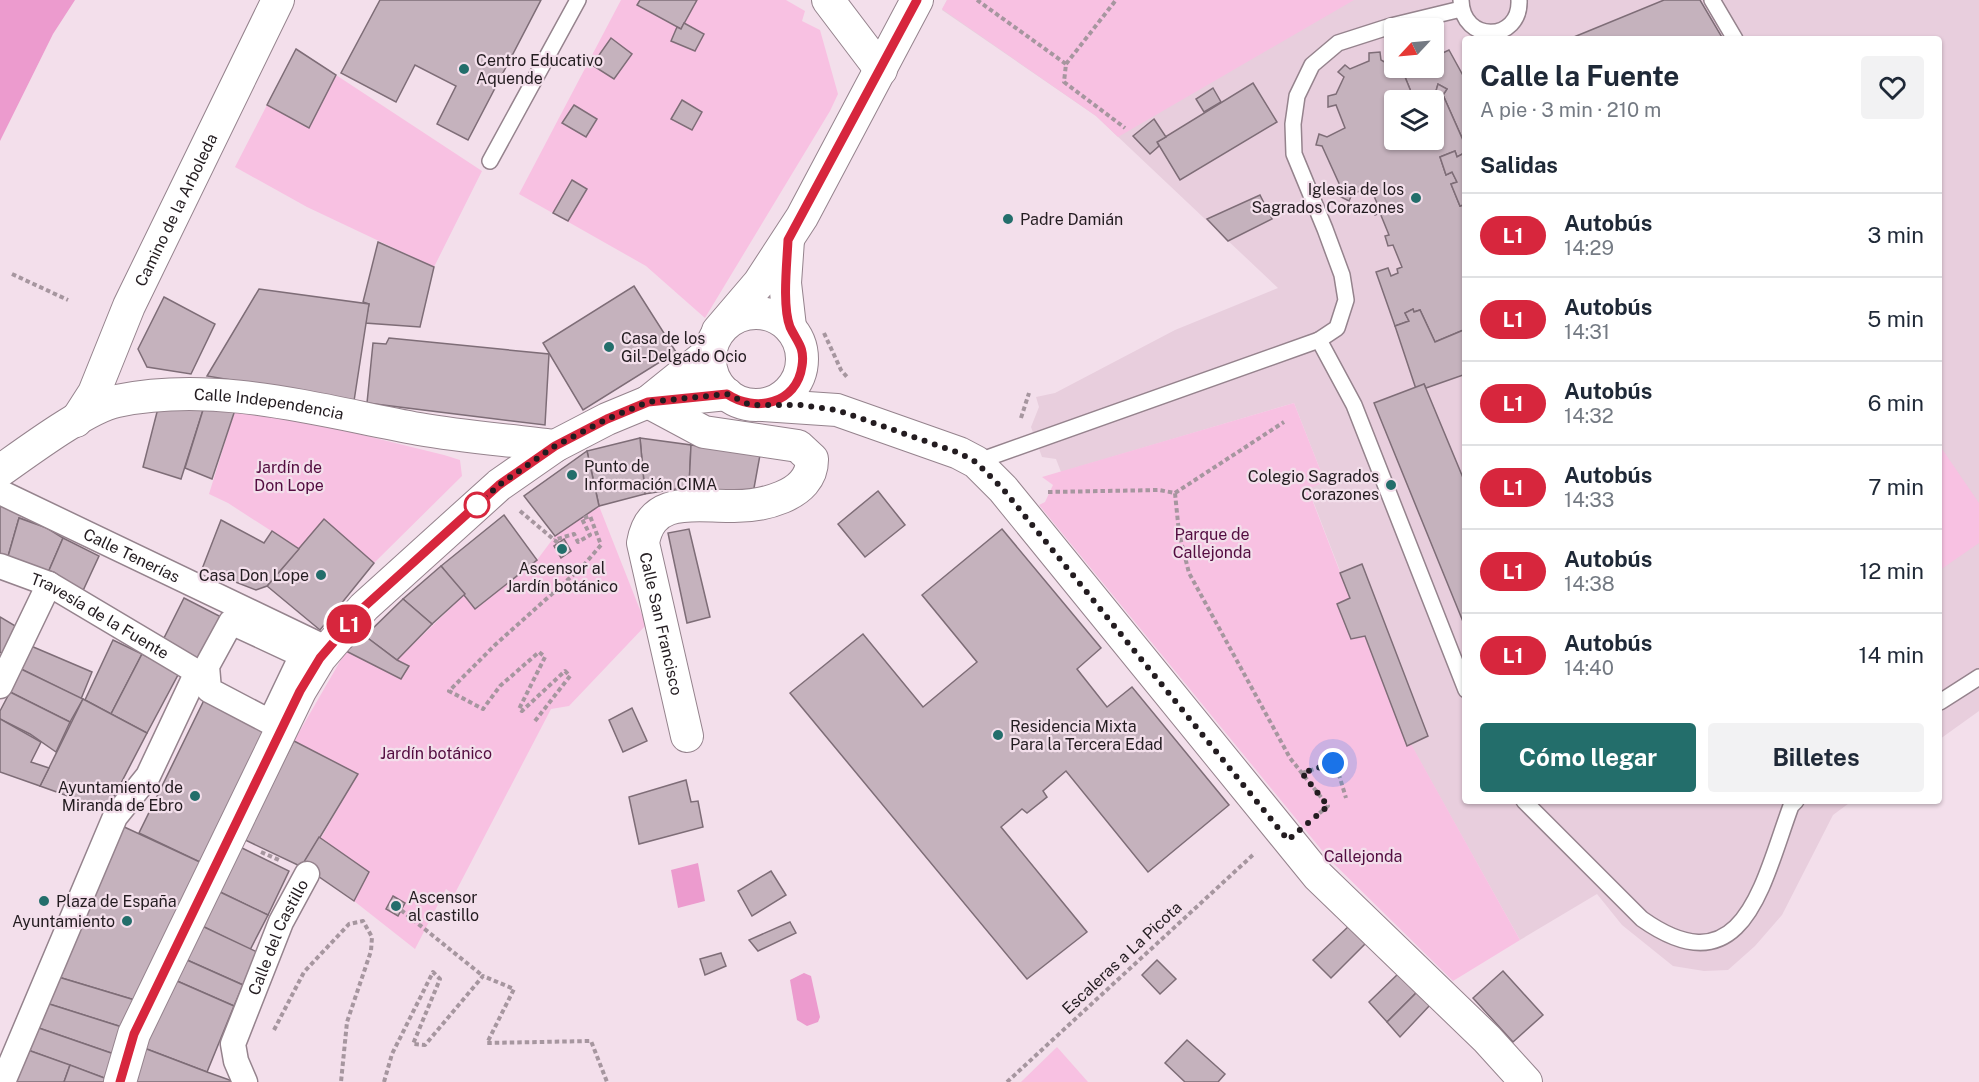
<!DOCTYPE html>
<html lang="es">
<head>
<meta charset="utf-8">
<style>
  body { margin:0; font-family:"Public Sans",sans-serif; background:#f2f2f3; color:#1f2937; height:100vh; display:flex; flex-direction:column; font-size:22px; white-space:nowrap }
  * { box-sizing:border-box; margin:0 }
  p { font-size:20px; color:#747a83 }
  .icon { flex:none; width:33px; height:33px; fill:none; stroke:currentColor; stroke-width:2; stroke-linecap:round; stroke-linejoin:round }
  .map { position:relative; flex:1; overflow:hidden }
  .sheet { position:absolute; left:1462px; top:36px; width:480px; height:768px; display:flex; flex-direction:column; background:#fff; border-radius:6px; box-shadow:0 2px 4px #0004 }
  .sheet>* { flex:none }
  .badge { padding:0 12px; border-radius:20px; font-size:21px; line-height:39px }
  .needle { width:39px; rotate:244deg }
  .fabs { position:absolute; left:1384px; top:18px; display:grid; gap:12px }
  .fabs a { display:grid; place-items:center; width:60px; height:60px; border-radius:6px; background:#fff; box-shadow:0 2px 4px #0004; font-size:30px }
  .you { position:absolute; width:30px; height:30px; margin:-15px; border:4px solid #fff; border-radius:50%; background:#1a73e8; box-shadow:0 0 0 9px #1a73e833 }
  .map>.badge { position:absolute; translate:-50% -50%; box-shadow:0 0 0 3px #fff }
  h2 { padding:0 18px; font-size:22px; line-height:54px }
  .round { display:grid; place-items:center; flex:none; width:63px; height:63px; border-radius:6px; background:#f2f2f3 }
  .headline { display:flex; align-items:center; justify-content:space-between; height:102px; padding:0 18px }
  h1 { font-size:28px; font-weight:700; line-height:45px }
  .button { display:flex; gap:12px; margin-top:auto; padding:12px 18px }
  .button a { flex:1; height:69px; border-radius:6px; background:#236e6b; color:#fff; font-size:24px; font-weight:700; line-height:69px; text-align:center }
  .button a+a { background:#f2f2f3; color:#1f2937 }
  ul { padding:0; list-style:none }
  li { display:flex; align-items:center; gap:18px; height:84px; padding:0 18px; border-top:2px solid #e0e1e3 }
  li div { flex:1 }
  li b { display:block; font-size:22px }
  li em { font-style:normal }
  li .badge { min-width:66px; font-weight:700; text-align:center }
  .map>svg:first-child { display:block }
  .built { fill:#e8cedd; fill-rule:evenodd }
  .green { fill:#f8c1e2 }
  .water { fill:#ec9bce }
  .building { fill:#c5b2bd; stroke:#7e6d77; stroke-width:1.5; fill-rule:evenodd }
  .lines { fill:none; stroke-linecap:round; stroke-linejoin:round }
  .service-casing { stroke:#95838d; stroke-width:18 }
  .pedestrian-casing { stroke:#95838d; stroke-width:27 }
  .minor-casing { stroke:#95838d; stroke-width:34 }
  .path { stroke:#a6969f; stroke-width:4; stroke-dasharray:4.5 3; stroke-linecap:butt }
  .service { stroke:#fff; stroke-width:15 }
  .pedestrian { stroke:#fff; stroke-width:24 }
  .minor { stroke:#fff; stroke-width:32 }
  .line-casing { stroke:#fff; stroke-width:14 }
  .line { stroke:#d7263d; stroke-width:9 }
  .walk { stroke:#231c20; stroke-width:6; stroke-dasharray:0 10.8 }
  .poi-dot { fill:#236e6b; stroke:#f3dfeb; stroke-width:2 }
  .stop-dot { fill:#fff; stroke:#d7263d; stroke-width:3 }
  .labels { text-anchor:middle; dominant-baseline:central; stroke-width:4.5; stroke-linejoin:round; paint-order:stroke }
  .poi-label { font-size:16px; fill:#231c20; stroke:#f3dfeb; text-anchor:start }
  .street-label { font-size:16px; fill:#231c20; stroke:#f3dfeb }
  .park-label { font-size:16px; fill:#530c40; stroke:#f3dfeb }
</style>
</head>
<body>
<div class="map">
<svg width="1979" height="1082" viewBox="0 0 1979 1082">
  <rect width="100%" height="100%" fill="#f3dfeb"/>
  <path class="built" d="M947,0H1979V711L1940,739V39H1466V801H1852L1833,815L1782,915L1755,946L1728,970L1704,971L1673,966L1622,925L1597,894L1520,940L1411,745L1407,746L1364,636L1351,639L1337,604L1350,597L1308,488L1325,482L1294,403L1061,472L1056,459L1042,457L1031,427L1039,407L1036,397L1055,393L1175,330L1278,288L1096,116L942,10ZM1395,28H1434V68H1395ZM1395,100H1434V140H1395Z"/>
  <g class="green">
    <polygon points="621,0 786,0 805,11 802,21 820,30 838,94 830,111 705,318 646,266 519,194"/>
    <polygon points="947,0 1354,0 1118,137 1096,116 942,9"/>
    <polygon points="336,75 482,171 434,267 307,207 235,167 267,105 309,128"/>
    <polygon points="1294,403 1325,482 1308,489 1350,598 1337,604 1351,639 1365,636 1407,745 1411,744 1520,940 1453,981 1329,859 1039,505 1045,502 1053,485 1042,477"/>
    <polygon points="235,410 310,422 444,455 460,460 462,476 374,563 324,519 299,549 228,503 209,494"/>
    <polygon points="1940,446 1979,503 1979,543 1940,570"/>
    <polygon points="599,506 646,625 569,706 551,709 454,895 446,889 415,949 354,901 369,872 321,838 358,774 294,741 346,651 401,679 409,666 397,660 465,594 476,609 537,560 555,536"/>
    <polygon points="1057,1047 1088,1082 1021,1082"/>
  </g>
  <g class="water">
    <polygon points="0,0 75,0 53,34 0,141"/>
    <polygon points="698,863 705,901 678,908 671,870"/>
    <polygon points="804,973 811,976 820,1017 818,1022 807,1026 797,1020 790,980"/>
  </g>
  <g class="building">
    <polygon points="380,0 541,0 468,140 437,124 456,86 415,65 396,102 341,73"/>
    <polygon points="640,0 697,0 681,29 637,5"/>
    <polygon points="1664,0 1700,0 1723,39 1569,39"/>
    <polygon points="684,23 704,34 695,51 671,41 677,27 681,29"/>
    <polygon points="611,38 632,54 614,79 592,65"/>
    <polygon points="296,49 336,75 309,128 267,105"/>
    <polygon points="1449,50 1466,81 1466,147 1443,95 1447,89 1438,84 1436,91 1414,99 1405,77 1415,68 1434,68 1434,57"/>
    <path d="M1380,52L1381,60L1395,68H1410L1413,70L1405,77L1414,99L1436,91L1438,84L1447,89L1443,95L1466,147V152L1457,157L1455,151L1440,157L1446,175L1452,172L1457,182L1451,184L1460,206L1466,204V329L1435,342L1420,310L1414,312L1413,309L1405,313L1409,321L1395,326L1376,272L1388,268L1391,276L1398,273L1397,269L1402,267L1393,245L1388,246L1385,236L1389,235L1380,213L1375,215L1371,205L1377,203L1370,187L1352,194L1349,201L1339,196L1342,190L1322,146L1316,145L1319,134L1327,137L1345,128L1336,105L1328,107V96L1336,94L1344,77L1338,72L1345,65L1350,69L1369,61V53ZM1395,100H1434V140H1395Z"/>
    <polygon points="1253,83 1277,122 1180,180 1157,142"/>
    <polygon points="1213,88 1221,102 1204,112 1196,99"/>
    <polygon points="682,100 702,112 692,130 671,119"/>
    <polygon points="574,105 597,119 586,137 562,123"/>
    <polygon points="1154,119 1166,137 1157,142 1159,146 1150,154 1133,136"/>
    <polygon points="1455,151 1457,157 1466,152 1466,204 1460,206 1451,184 1457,182 1452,172 1446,175 1440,157"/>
    <polygon points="572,180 587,189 568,221 553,213"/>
    <polygon points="1260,195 1272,219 1228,241 1207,219"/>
    <polygon points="378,242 434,267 420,327 365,323 369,304 363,302"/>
    <polygon points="634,286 676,352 583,410 543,343"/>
    <polygon points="259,289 369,304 354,401 207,376"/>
    <polygon points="164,297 215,324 191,374 147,367 138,349"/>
    <polygon points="1413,309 1414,312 1420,310 1435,342 1466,329 1466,374 1426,388 1424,384 1416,389 1395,326 1409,321 1405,313"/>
    <polygon points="389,338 549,354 545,425 367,403 373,343 386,344"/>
    <polygon points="1424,384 1466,485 1466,629 1374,403"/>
    <polygon points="164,408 203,410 181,479 143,467 157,412"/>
    <polygon points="203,410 235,410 212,479 185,468"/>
    <polygon points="640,438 691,445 689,487 645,494"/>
    <polygon points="640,438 645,494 599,506 587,451"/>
    <polygon points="691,445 760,455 752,499 689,487"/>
    <polygon points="587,451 599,506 555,536 524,496"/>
    <polygon points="878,491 905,525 865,557 838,524"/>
    <polygon points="0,502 57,525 54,531 19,518 7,560 0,558"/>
    <polygon points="504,515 537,560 475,609 441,566"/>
    <polygon points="19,518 47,528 63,538 47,575 7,560"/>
    <polygon points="324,519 374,563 320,630 267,586"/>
    <polygon points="221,520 264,543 272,531 299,549 267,586 256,590 202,569"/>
    <polygon points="689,529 710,617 687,623 668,533"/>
    <polygon points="1002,529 1101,648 1077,669 1107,707 1132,687 1229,805 1148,872 1066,771 1043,791 1047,797 1027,813 1022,809 1001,827 1087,932 1027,979 790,693 863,634 923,707 977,662 922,595"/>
    <polygon points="63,538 99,556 81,595 47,575"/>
    <polygon points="564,539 571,551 561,558 554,546"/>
    <polygon points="1362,564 1428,736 1407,746 1365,636 1351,639 1337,604 1350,598 1340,573"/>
    <polygon points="441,566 465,594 432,624 403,599"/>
    <polygon points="184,598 231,622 207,666 162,642"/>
    <polygon points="403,599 432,624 397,660 365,636"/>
    <polygon points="0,617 17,627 3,654 0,652"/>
    <polygon points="365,636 397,660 409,666 401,679 346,651"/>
    <polygon points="113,640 142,654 111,714 85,700"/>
    <polygon points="31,646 92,672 81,699 21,669"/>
    <polygon points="142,654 179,673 147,733 111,714"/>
    <polygon points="21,669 83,699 70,722 10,692"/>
    <polygon points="209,690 268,721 202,863 139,833"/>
    <polygon points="10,692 70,722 56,752 30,734 0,719 0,711"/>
    <polygon points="83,699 147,733 107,810 40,786"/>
    <polygon points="632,708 647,741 623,752 609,720"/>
    <polygon points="0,719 41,742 31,762 49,768 40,786 0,772"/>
    <polygon points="294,741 358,774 302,867 243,839"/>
    <polygon points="686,780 691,802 698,801 703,827 639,844 629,797"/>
    <polygon points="120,825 202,863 138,1001 55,976"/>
    <polygon points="319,837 369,872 354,901 302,865"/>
    <polygon points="240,847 289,871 268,915 220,892"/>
    <polygon points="771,871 786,895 752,916 738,891"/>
    <polygon points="220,892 268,915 250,950 202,926"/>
    <polygon points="393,896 405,903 398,916 386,909"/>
    <polygon points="790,922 796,933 758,951 749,940"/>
    <polygon points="1350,925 1367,942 1331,978 1313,960"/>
    <polygon points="202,926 257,952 243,985 187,960"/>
    <polygon points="721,953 726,966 705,975 700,959"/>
    <polygon points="187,960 243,985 234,1006 177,981"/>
    <polygon points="1157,960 1176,979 1160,994 1142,975"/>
    <polygon points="1503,971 1543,1015 1513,1042 1473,998"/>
    <polygon points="1399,973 1418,991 1387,1022 1369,1002"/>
    <polygon points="55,976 138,1001 125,1028 43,1002"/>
    <polygon points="177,981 234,1006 207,1072 144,1048"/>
    <polygon points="1418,991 1431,1004 1400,1037 1387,1022"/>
    <polygon points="43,1002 125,1028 114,1054 33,1026"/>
    <polygon points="33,1026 114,1054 107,1079 25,1049"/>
    <polygon points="1187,1040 1225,1074 1218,1082 1185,1082 1165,1063"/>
    <polygon points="144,1048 207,1072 235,1082 133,1082"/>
    <polygon points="25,1049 70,1065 64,1082 10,1082"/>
    <polygon points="70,1065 107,1079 106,1082 64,1082"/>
  </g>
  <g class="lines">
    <g class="service-casing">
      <g id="service">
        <path d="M1461,0C1462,44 1521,42 1519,0"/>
        <polyline points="1712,0 1735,39"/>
        <polyline points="490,161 578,0"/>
        <polyline points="1319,340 1337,328 1346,300 1342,275 1325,229 1294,154 1293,124 1297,96 1312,65 1338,43 1391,26 1461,9"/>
        <polyline points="976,462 1319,340 1354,405 1466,690"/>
        <polyline points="1940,702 1979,677"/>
        <path d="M1524,801L1642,919C1744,991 1763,881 1791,806L1796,801"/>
      </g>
    </g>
    <g class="pedestrian-casing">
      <g id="pedestrian">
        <path id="s1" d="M0,492L328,649"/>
        <path id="s2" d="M0,566L49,584L197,672"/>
        <polygon points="231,622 302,655 270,722 209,690 207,666"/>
        <polyline points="0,686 49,584"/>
        <polyline points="3,1082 115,817 148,776 197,672 207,679"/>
        <path id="s3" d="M245,1082L236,1061L233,1044L281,922L307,874"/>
      </g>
    </g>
    <g class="minor-casing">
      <g id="minor">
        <polyline points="828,0 881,70"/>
        <polyline points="788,240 785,283 790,327"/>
        <circle cx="756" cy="359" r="46"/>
        <polyline points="718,331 759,283 802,217 917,0"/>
        <path id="s4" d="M648,402L704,432L798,446L812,459C813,497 759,507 729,506C694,506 651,496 643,543L687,736"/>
        <polyline points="648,402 727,394"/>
        <polyline points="763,405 837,410 959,453 976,462 1003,489 1318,876 1487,1039 1526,1082"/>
        <path id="s5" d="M76,421L94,393L129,306L278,0"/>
        <path id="s6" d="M0,471C27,452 87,407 117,401C218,380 320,411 419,429C464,437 510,440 555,446"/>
        <polyline points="120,1082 134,1034 300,691 320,658 364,607 499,485 555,446 607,419 648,402 710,352"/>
      </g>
    </g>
    <g class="path">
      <polyline points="977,0 1066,64 1064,82 1125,128"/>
      <polyline points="1066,64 1116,0"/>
      <polyline points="12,274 68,300"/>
      <polyline points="824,333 841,370 847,377"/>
      <polyline points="1021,418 1029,393"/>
      <polyline points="1048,492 1159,490 1175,493 1179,533 1189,573 1290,758 1328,806 1315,817"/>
      <polyline points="1175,493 1284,422"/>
      <polyline points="520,511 558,543"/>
      <polyline points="535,721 570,676 565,671 522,711 519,709 545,657 539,652 500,686 483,709 449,691 495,645 583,566 601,545 590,516 582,519 590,535 578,542 574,534 554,540"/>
      <polyline points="1302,773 1333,763 1337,768 1346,798"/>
      <polyline points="261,852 279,860"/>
      <polyline points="401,910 483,976"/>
      <polyline points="274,1030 304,972 349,924 363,921 372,937 371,951 347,1022 341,1082"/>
      <polyline points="384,1082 392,1054 433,972 440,979 413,1044 425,1045 483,976 514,989 487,1043 591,1041 607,1082"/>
      <polyline points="1007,1082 1255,853"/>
    </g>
    <use href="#service" class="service"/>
    <use href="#pedestrian" class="pedestrian"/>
    <use href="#minor" class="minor"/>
  </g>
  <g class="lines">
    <g class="line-casing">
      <path id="line" d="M120,1082L134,1034L300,691L320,658L364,607L499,485L555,446L607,419L648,402L727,394C755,413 797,404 802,366C805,347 797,342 790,327C782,306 787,263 788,240L917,0"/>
    </g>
    <use href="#line" class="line"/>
    <polyline class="walk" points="477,505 499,485 555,446 607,419 648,402 727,394 750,405 800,405 837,410 959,453 976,462 1003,489 1288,840 1328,806 1302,773 1333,763"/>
  </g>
  <g class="poi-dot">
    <circle cx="464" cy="69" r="6"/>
    <circle cx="1416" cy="198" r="6"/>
    <circle cx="1008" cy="219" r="6"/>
    <circle cx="609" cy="347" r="6"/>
    <circle cx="572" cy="475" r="6"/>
    <circle cx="1391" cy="485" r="6"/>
    <circle cx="562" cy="549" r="6"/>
    <circle cx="321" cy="575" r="6"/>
    <circle cx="998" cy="735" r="6"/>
    <circle cx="195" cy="796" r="6"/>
    <circle cx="44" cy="901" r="6"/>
    <circle cx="396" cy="906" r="6"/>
    <circle cx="127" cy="921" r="6"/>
  </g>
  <circle class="stop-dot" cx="477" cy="505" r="12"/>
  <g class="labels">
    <g class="poi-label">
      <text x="476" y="60">Centro Educativo<tspan x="476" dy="18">Aquende</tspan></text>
      <text x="1404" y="189" text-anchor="end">Iglesia de los<tspan x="1404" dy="18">Sagrados Corazones</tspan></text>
      <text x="1020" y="219">Padre Damián</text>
      <text x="621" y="338">Casa de los<tspan x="621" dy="18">Gil-Delgado Ocio</tspan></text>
      <text x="584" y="466">Punto de<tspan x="584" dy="18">Información CIMA</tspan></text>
      <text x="1379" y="476" text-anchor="end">Colegio Sagrados<tspan x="1379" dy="18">Corazones</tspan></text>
      <text x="562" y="568" text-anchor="middle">Ascensor al<tspan x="562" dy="18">Jardín botánico</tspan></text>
      <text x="309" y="575" text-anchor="end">Casa Don Lope</text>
      <text x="1010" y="726">Residencia Mixta<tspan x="1010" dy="18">Para la Tercera Edad</tspan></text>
      <text x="183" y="787" text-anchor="end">Ayuntamiento de<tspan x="183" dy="18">Miranda de Ebro</tspan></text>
      <text x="408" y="897">Ascensor<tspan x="408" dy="18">al castillo</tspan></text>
      <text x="56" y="901">Plaza de España</text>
      <text x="115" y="921" text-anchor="end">Ayuntamiento</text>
    </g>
    <g class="street-label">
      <text stroke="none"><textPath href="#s5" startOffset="234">Camino de la Arboleda</textPath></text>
      <text stroke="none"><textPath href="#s6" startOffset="290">Calle Independencia</textPath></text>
      <text stroke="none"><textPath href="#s1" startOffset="146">Calle Tenerías</textPath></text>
      <text stroke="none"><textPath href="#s2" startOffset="112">Travesía de la Fuente</textPath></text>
      <text stroke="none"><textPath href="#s4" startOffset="472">Calle San Francisco</textPath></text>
      <text stroke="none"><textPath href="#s3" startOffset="156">Calle del Castillo</textPath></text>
      <text transform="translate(1122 958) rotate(-43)">Escaleras a La Picota</text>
    </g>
    <g class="park-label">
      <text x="289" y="467">Jardín de<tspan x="289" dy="18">Don Lope</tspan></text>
      <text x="1212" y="534">Parque de<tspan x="1212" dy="18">Callejonda</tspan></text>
      <text x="436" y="753">Jardín botánico</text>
      <text x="1363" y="856">Callejonda</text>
    </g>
  </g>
</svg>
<div class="fabs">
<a><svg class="needle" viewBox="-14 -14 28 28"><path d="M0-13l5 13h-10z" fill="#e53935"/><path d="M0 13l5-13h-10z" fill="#747a83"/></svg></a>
<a><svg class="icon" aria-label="layers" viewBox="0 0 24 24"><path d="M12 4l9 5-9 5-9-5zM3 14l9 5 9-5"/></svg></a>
</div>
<div class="you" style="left:1333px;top:763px"></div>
<b class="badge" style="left:349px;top:624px;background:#d7263d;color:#fff">L1</b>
<section class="sheet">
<div class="headline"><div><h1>Calle la Fuente</h1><p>A pie · 3 min · 210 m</p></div><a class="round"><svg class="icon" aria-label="heart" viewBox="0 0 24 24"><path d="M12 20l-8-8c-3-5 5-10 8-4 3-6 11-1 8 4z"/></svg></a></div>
<h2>Salidas</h2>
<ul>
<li><span class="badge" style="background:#d7263d;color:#fff">L1</span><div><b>Autobús</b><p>14:29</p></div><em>3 min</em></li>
<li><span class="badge" style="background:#d7263d;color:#fff">L1</span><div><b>Autobús</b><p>14:31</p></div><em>5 min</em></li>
<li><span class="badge" style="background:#d7263d;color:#fff">L1</span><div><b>Autobús</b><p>14:32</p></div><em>6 min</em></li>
<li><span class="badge" style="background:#d7263d;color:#fff">L1</span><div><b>Autobús</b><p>14:33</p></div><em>7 min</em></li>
<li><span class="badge" style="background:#d7263d;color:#fff">L1</span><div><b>Autobús</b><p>14:38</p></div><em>12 min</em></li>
<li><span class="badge" style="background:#d7263d;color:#fff">L1</span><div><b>Autobús</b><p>14:40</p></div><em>14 min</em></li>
</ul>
<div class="button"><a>Cómo llegar</a><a>Billetes</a></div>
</section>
</div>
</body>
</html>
